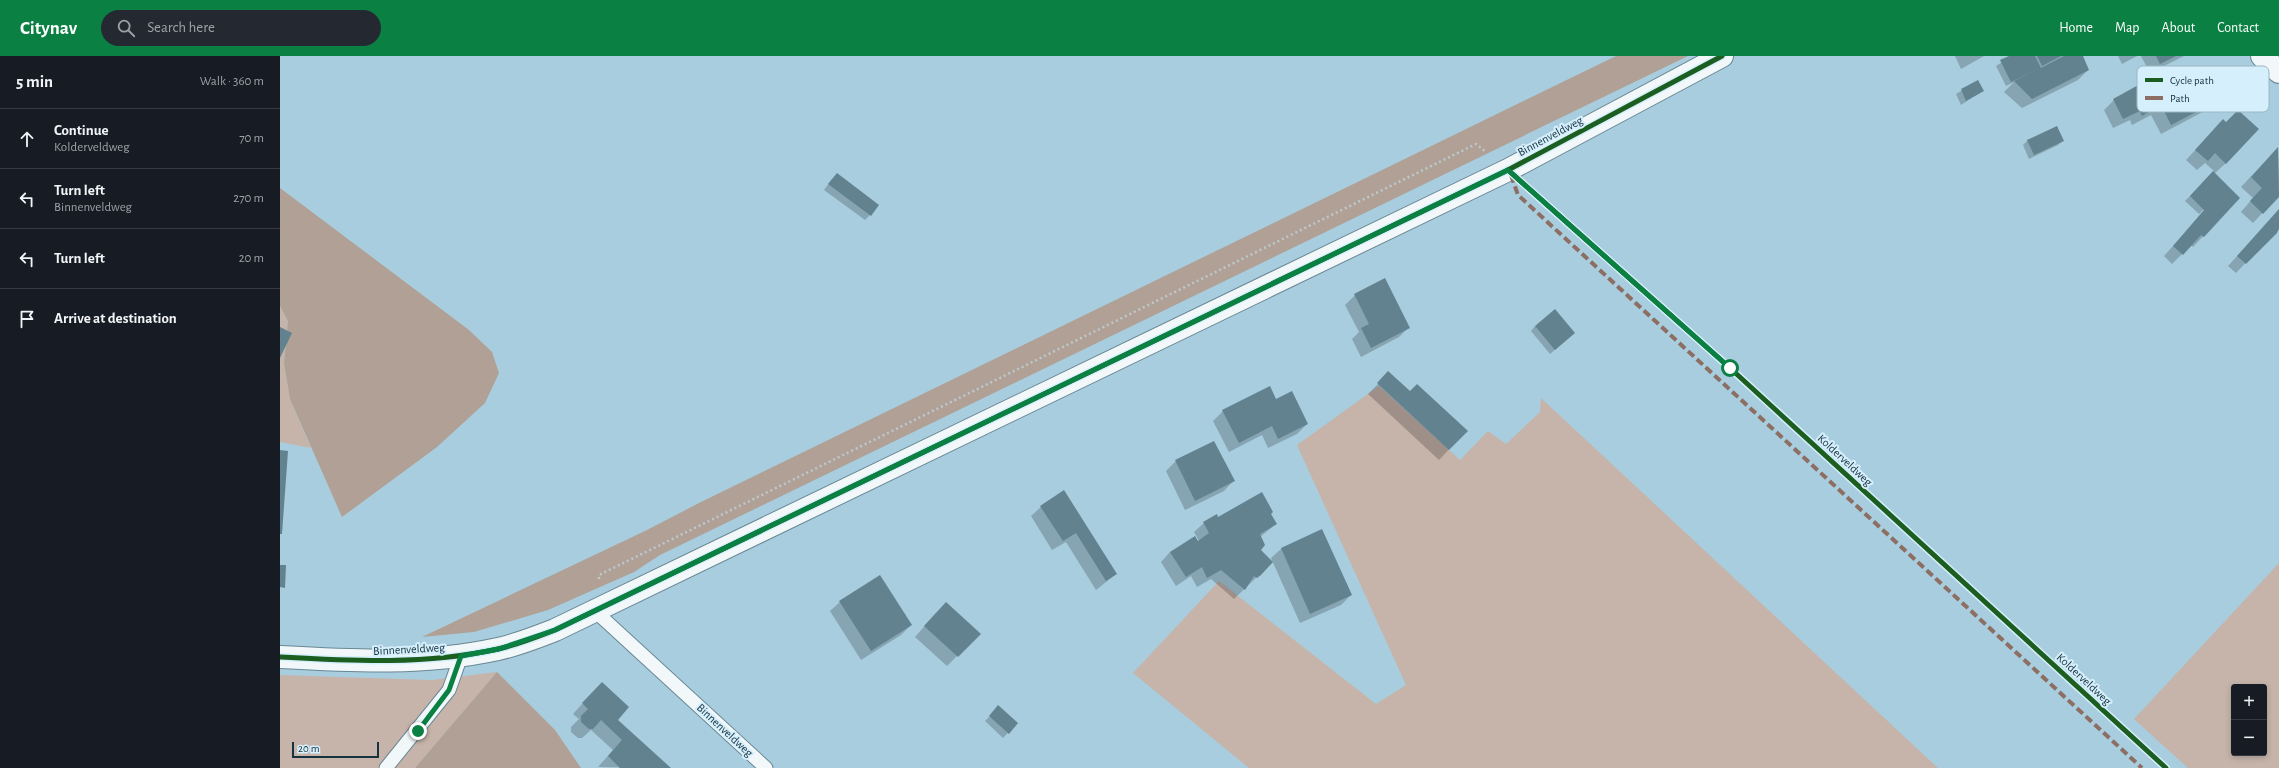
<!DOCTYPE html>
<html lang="en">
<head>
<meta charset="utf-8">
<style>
	:root { --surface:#171b24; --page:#242831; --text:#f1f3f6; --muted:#9ea1a6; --line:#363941; --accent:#0b8043 }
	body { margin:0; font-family:"Alegreya Sans",sans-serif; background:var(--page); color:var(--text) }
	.controls { position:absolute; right:12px; bottom:12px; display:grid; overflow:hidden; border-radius:4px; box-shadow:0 2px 6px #0003 }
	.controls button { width:36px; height:36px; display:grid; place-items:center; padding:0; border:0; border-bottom:1px solid var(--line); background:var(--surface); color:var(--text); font:20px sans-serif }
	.scale { position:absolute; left:12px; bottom:10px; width:87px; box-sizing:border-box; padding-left:4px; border:2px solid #16323e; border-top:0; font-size:11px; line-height:14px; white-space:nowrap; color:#16323e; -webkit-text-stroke:3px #d6effc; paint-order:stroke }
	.stop { position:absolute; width:12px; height:12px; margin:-9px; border:3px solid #0b8043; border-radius:50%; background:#fff }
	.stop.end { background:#0b8043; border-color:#fff; box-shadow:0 1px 4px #0008 }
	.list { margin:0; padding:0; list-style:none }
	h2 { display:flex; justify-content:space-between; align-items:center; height:52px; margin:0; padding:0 16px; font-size:17px }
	h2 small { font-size:13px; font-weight:400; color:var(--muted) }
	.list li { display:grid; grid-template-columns:26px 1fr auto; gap:12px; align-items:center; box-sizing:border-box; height:60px; padding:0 16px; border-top:1px solid var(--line) }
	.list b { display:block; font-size:15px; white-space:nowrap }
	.list p { margin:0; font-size:13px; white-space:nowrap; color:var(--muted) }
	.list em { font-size:13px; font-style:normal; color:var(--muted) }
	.icon { flex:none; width:22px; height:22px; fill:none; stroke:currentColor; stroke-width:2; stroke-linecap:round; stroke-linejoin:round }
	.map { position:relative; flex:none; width:1999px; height:712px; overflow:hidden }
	header { display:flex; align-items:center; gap:24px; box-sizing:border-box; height:56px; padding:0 20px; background:var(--accent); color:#fff }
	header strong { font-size:19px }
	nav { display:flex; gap:22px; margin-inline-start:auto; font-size:14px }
	.search { width:280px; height:36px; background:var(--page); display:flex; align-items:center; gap:10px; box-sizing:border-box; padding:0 14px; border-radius:22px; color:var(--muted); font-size:15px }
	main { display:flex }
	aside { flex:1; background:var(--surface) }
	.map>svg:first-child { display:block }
</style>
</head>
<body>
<header>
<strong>Citynav</strong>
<div class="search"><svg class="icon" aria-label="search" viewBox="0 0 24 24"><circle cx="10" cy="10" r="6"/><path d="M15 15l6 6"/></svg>Search here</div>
<nav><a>Home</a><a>Map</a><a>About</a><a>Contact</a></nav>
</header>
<main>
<aside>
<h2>5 min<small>Walk · 360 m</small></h2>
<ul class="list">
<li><svg class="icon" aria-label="ahead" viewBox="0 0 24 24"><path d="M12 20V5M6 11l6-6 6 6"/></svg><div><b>Continue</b><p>Kolderveldweg</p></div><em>70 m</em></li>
<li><svg class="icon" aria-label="left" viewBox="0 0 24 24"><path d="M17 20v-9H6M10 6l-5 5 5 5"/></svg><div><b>Turn left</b><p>Binnenveldweg</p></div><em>270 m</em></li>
<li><svg class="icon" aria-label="left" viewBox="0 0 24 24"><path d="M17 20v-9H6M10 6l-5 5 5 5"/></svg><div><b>Turn left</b></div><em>20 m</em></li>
<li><svg class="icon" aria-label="arrive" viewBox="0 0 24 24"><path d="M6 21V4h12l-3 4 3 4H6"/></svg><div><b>Arrive at destination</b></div></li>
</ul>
</aside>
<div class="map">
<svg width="1999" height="712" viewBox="0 0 1999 712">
	<rect width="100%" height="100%" fill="#a8cdde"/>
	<g fill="#c6b4aa" fill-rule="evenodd">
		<path d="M 0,250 L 8,265 L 4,307 L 10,343 L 31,392 L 0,386 Z"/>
		<path d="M 1099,330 L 1180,404 L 1208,375 L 1226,388 L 1260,356 L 1261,342 L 1658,712 L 969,712 L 853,617 L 939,525 L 1096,648 L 1126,629 L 1017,389 Z"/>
		<path d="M 1999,507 L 1999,712 L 1908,712 L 1854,663 ZM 1954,631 L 1984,631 L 1984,697 L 1954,697 Z"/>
		<path d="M 217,616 L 135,712 L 0,712 L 0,619 L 152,624 Z"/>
	</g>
	<g fill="#b0a095">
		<path d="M 1336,0 L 1408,0 L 380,499 L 354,516 L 268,554 L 194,576 L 142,581 L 365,475 L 421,446 Z"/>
		<path d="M 0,132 L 189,274 L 212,296 L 219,317 L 205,347 L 157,391 L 62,461 L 10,343 L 4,307 L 8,265 L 0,250 Z"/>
		<path d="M 217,616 L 275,674 L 301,712 L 135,712 Z"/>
	</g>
	<g fill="#0003">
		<path d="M 1675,0 L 1704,0 L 1681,13 Z"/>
		<path d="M 1731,0 L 1801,0 L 1808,14 L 1798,24 L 1742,52 L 1724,36 L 1734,26 L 1726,30 L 1716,10 Z"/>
		<path d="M 1838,0 L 1857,0 L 1842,8 Z"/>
		<path d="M 1861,0 L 1904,0 L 1870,17 Z"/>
		<path d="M 1911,23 L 1944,41 L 1934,50 L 1881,78 L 1871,59 L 1852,69 L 1850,64 L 1833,72 L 1824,54 L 1834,44 L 1880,36 Z"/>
		<path d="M 1697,25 L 1702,35 L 1681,49 L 1676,38 Z"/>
		<path d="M 1946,67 L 1946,107 L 1934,118 L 1959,142 L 1913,191 L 1911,189 L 1892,208 L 1884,200 L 1926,153 L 1925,152 L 1919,158 L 1905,145 L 1934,115 L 1925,107 L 1917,114 L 1906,104 L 1933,75 Z"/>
		<path d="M 1748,84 L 1783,84 L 1778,89 L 1749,103 L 1743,89 Z"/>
		<path d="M 1998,92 L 1999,139 L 1973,167 L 1961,156 L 1973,142 L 1961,131 Z"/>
		<path d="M 552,123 L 590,159 L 585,164 L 544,134 Z"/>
		<path d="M 1999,154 L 1999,175 L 1997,173 L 1956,217 L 1948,210 Z"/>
		<path d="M 1075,239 L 1129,271 L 1119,281 L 1081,301 L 1072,283 L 1079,276 L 1065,249 Z"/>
		<path d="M 1255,270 L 1294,277 L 1270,298 L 1251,275 Z"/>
		<path d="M 1099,327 L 1130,336 L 1186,375 L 1159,404 L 1088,338 Z"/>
		<path d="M 990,332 L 996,344 L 1027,368 L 1017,378 L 988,392 L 982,379 L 949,396 L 933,365 L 943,355 Z"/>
		<path d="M 896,405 L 953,425 L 944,435 L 905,454 L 886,415 Z"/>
		<path d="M 784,436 L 836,518 L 816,534 L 786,486 L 772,494 L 751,460 L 761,451 Z"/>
		<path d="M 990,458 L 996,468 L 980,481 L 980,518 L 954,543 L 931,523 L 917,531 L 911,520 L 896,530 L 881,506 L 890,496 L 919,485 L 914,476 L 924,467 L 938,462 Z"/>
		<path d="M 1041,474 L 1071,539 L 1061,549 L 1020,567 L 991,502 L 1001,493 Z"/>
		<path d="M 560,546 L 631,569 L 621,579 L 581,604 L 550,555 Z"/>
		<path d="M 656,557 L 699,578 L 667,610 L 635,581 Z"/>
		<path d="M 312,637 L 337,664 L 389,712 L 318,711 L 333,694 L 311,674 L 302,682 L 298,682 L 291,676 L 291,671 L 299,663 L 293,658 Z"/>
		<path d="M 714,656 L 737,667 L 723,682 L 705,665 Z"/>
	</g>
	<g fill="#62828f">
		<path d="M 1729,0 L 1755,0 L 1761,12 L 1784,0 L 1803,0 L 1809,14 L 1752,43 L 1734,25 L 1753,15 L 1731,26 L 1720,4 Z"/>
		<path d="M 1757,0 L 1781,0 L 1762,10 Z"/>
		<path d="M 1876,0 L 1896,0 L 1880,8 Z"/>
		<path d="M 1931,12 L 1945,41 L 1891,69 L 1881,49 L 1862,60 L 1860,55 L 1843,63 L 1833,43 L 1873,21 L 1880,35 L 1909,18 L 1911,22 Z"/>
		<path d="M 1698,24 L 1704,35 L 1686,45 L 1681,33 Z"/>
		<path d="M 1958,54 L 1979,73 L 1946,108 L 1935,97 L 1928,105 L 1915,94 L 1943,63 L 1946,66 Z"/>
		<path d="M 1777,70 L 1784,85 L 1754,99 L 1747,84 Z"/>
		<path d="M 1998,91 L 1999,141 L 1983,158 L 1970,145 L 1982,132 L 1971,121 Z"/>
		<path d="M 1933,115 L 1960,142 L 1924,181 L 1921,179 L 1903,199 L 1893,190 L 1924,154 L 1910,140 Z"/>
		<path d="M 557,117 L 599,149 L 591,160 L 548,128 Z"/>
		<path d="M 1999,153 L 1999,172 L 1997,177 L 1966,208 L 1957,200 Z"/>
		<path d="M 1105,222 L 1130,272 L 1091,292 L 1081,272 L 1089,268 L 1074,238 Z"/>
		<path d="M 1275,253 L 1295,277 L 1275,294 L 1255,270 Z"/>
		<path d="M 0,271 L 12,277 L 0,302 Z"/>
		<path d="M 1108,315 L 1130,335 L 1137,328 L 1188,375 L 1169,394 L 1097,327 Z"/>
		<path d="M 990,330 L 996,343 L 1012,335 L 1028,368 L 998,383 L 992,370 L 959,387 L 942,354 Z"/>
		<path d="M 934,385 L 955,425 L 915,445 L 895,404 Z"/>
		<path d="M 0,394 L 8,395 L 2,478 L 0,478 Z"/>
		<path d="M 784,434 L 837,518 L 826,525 L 796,477 L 783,485 L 760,450 Z"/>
		<path d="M 982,436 L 993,456 L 991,458 L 997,468 L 980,478 L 985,489 L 981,494 L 993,506 L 981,519 L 977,522 L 974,520 L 965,534 L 941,514 L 927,522 L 922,511 L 906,521 L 890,496 L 915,480 L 918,485 L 929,477 L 923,466 L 937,458 L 938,461 Z"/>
		<path d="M 1042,473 L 1072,539 L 1030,558 L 1001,492 Z"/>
		<path d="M 0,509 L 6,509 L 5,532 L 0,531 Z"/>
		<path d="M 600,519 L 632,569 L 591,595 L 559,545 Z"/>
		<path d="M 666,546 L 701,578 L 678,601 L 644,570 Z"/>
		<path d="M 322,626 L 349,651 L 338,664 L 391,712 L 340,712 L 328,700 L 342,684 L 321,664 L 313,673 L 309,673 L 301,666 L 301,660 L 308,653 L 302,647 Z"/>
		<path d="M 718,649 L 738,667 L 729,678 L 709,660 Z"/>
	</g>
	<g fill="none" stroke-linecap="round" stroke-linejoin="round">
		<g stroke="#698794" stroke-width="15">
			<g id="service">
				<path d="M 315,555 L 486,712"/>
				<path d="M 106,712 L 169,634 L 181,600"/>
			</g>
		</g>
		<g stroke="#698794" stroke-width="24">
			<g id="minor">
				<path d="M 1982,0 L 1999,16"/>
				<path d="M 0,601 C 73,605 145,609 218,593 C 237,589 257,581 275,574 L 1228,114 L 1442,0"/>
			</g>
		</g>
		<path stroke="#bdc9ce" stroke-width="2.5" stroke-dasharray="2 3" stroke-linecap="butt" d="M 319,523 L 319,519 L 1196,88 L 1206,96"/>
		<use href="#service" stroke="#f2f8fa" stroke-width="13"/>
		<use href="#minor" stroke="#f2f8fa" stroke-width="22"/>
		<path stroke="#8d6e63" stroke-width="4" stroke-dasharray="8 4" stroke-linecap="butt" d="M 1231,119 L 1238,139 L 1862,712"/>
		<g stroke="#d6effc" stroke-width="8">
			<g id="cycleway">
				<path d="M 1228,114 L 1450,312 L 1886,712"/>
				<path d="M 0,601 C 73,605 145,609 218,593 C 237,589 257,581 275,574 L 1228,114 L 1442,0"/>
			</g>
		</g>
		<use href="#cycleway" stroke="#1b5e20" stroke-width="5"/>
	</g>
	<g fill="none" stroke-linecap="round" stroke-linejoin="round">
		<path stroke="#0b8043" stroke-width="5" d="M 138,675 L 169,634 L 181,600 L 219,593 L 275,574 L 1228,114 L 1450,312"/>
	</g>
	<g text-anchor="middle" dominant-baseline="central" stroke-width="4" stroke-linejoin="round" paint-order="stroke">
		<g font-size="12" fill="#16323e" stroke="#d6effc">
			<text transform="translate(1270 80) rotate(-28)">Binnenveldweg</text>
			<text transform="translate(1565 404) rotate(43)">Kolderveldweg</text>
			<text transform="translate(129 593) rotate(-3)">Binnenveldweg</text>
			<text transform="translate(1804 623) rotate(43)">Kolderveldweg</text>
			<text transform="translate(445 674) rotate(43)">Binnenveldweg</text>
		</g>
	</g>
	<rect x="1857" y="10" width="132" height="46" rx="6" fill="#d6effc" stroke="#9cb6c3" stroke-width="1"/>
	<rect x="1865" y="22" width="18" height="4" fill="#1b5e20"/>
	<rect x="1865" y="40" width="18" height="4" fill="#8d6e63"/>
	<g font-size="11" fill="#16323e">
		<text x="1890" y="28">Cycle path</text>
		<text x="1890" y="46">Path</text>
	</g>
</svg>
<div class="controls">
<button>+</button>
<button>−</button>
</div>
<div class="scale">20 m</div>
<div class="stop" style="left:1450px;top:312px"></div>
<div class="stop end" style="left:138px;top:675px"></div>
</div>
</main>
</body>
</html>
